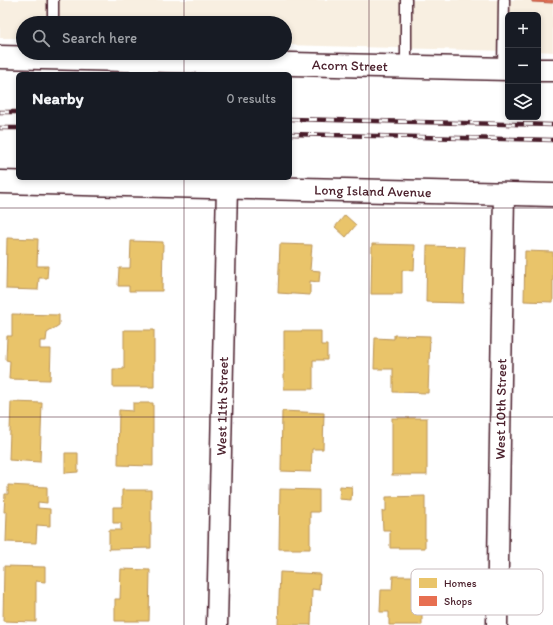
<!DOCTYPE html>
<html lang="en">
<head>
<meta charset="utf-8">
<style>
	:root { --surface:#171b24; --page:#20242c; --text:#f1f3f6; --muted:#9ea1a6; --line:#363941 }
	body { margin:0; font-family:Itim,sans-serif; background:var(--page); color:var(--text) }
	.controls { position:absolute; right:12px; top:12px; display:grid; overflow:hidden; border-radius:6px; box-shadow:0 2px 6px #0003 }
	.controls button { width:36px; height:36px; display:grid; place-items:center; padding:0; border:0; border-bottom:1px solid var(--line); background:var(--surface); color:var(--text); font:20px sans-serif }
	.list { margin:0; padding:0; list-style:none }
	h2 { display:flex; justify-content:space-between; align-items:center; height:52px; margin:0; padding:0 16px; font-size:17px }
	h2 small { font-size:13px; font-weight:400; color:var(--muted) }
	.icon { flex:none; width:22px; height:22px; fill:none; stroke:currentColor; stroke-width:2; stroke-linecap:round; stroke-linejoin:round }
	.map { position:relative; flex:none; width:553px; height:625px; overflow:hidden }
	.search { position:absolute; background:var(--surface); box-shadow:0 2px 6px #0003; left:16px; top:16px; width:276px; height:44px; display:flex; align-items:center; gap:10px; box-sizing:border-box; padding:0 14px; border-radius:22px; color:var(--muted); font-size:15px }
	.panel { position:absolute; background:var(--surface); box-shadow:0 2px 6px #0003; left:16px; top:72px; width:276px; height:108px; border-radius:6px }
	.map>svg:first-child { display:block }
</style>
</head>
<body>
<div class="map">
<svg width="553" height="625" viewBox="0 0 553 625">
	<rect width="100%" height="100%" fill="#fff"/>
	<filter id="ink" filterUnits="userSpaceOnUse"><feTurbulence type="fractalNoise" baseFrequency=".025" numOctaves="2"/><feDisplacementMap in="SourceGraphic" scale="8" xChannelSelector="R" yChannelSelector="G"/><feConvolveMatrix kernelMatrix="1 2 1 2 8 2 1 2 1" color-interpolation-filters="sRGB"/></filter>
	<g filter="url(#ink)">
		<path fill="#f8efe1" d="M 0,0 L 553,0 L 553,52 L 538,51 L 538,15 L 508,15 L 508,51 L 285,45 L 285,23 L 23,23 L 23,38 L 0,38 Z"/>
		<g fill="#e9c46a" stroke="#b99257">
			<path d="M 345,215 L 356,225 L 346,237 L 335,227 Z"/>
			<path d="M 7,238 L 38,239 L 37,266 L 48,266 L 47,278 L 39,278 L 38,290 L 6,289 Z"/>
			<path d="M 131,241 L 163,242 L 162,291 L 129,291 L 129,286 L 118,286 L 119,268 L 130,268 Z"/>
			<path d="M 280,244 L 312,245 L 310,270 L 320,271 L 319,282 L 310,281 L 310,295 L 278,293 Z"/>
			<path d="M 372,244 L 415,245 L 414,271 L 402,270 L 402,294 L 371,294 Z"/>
			<path d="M 427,246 L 465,247 L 463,303 L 426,302 Z"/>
			<path d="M 525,251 L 553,252 L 553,302 L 524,301 Z"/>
			<path d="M 12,314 L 59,315 L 59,325 L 47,333 L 46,341 L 40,341 L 40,349 L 51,349 L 50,380 L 9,379 L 10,361 L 6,360 L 7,336 L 12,336 Z"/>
			<path d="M 124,330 L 154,330 L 154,387 L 113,387 L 113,369 L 124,369 Z"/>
			<path d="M 284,331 L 321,331 L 321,345 L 327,345 L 327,360 L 313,360 L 313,389 L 284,389 Z"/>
			<path d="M 394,335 L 430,336 L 428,393 L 393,392 L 393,369 L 374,369 L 375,338 L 394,339 Z"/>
			<path d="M 11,402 L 42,403 L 40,462 L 9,460 Z"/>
			<path d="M 133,403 L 153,403 L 153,466 L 118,465 L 119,410 L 133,411 Z"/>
			<path d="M 282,411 L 324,413 L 323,449 L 312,449 L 311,472 L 281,471 Z"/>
			<rect x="392" y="418" width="35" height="57"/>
			<path d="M 65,453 L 78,453 L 78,472 L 65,473 Z"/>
			<path d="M 8,485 L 47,487 L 47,503 L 38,502 L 38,508 L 50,509 L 50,526 L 37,525 L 36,543 L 6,542 L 7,512 L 4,512 L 5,494 L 8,494 Z"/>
			<path d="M 340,486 L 352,487 L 351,500 L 339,499 Z"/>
			<path d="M 280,489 L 319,490 L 319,512 L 310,512 L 310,549 L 279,549 Z"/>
			<path d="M 122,490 L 151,490 L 151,548 L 109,549 L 109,530 L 121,530 L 121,523 L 113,523 L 113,507 L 122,507 Z"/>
			<path d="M 425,496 L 425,548 L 390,548 L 390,530 L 383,530 L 382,511 L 386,511 L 386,497 Z"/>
			<path d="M 4,566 L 45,567 L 45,582 L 36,581 L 36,622 L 3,621 Z"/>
			<path d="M 121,569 L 150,570 L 149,621 L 115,621 L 115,599 L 120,599 Z"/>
			<path d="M 280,572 L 320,574 L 319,590 L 312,589 L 311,625 L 278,625 Z"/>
			<path d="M 393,576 L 422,576 L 422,625 L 389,625 L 389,612 L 380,612 L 381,590 L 392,590 Z"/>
		</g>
		<path fill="#e76f51" stroke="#b85746" d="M 532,0 L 553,0 L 553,3 L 532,2 Z"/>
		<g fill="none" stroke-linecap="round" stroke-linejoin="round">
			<g stroke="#4a1f2b" stroke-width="13">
				<g id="service">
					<path d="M 53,23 L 53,0"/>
					<path d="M 406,67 L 406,0"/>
					<path d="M 503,69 L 504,0"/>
				</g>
			</g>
			<g stroke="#4a1f2b" stroke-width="23">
				<g id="minor">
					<path id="s1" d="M 217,625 L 227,187"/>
					<path id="s2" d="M 497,625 L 504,194"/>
				</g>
			</g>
			<g stroke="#4a1f2b" stroke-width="25">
				<g id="tertiary">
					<path id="s3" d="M 0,57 L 508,69"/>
					<path d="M 538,70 L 553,70"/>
					<path id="s4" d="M 0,182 L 553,195"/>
				</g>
			</g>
			<use href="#service" stroke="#fff" stroke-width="10"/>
			<use href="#minor" stroke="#fff" stroke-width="20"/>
			<use href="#tertiary" stroke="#fff" stroke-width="22"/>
			<g stroke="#4a1f2b" stroke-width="4.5">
				<g id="rail">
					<path d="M 0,112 L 18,112"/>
					<path d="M 290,119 L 553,125"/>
					<path d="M 0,128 L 18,128"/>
					<path d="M 290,134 L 553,140"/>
				</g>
			</g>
			<use href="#rail" stroke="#fff" stroke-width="3" stroke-dasharray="9" stroke-linecap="butt"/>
		</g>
	</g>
	<path fill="none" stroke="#4a1f2b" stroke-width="1" stroke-opacity="0.55" d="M 184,0 L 184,23M 369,0 L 369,625M 184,53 L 184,74M 184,178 L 184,625M 0,208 L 553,208M 0,417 L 553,417"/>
	<g text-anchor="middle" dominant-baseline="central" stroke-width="4" stroke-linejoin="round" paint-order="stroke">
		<g font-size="14" fill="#4a1f2b" stroke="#fff">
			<text stroke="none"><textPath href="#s3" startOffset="350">Acorn Street</textPath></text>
			<text stroke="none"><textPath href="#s4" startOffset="373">Long Island Avenue</textPath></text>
			<text stroke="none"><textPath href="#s1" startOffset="219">West 11th Street</textPath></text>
			<text stroke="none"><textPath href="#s2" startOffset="216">West 10th Street</textPath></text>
		</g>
	</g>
	<rect x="411" y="569" width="132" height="46" rx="6" fill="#fff" stroke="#c9bcbf" stroke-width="1"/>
	<rect x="419" y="578" width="18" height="10" fill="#e9c46a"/>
	<rect x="419" y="596" width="18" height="10" fill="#e76f51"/>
	<g font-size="11" fill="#4a1f2b">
		<text x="444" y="587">Homes</text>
		<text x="444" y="605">Shops</text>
	</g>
</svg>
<div class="controls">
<button>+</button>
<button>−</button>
<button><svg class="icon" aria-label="layers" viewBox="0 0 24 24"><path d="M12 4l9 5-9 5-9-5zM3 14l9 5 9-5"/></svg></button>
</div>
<div class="search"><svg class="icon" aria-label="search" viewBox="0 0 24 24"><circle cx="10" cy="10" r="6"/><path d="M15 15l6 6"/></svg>Search here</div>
<section class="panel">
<h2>Nearby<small>0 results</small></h2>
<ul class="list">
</ul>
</section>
</div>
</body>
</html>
